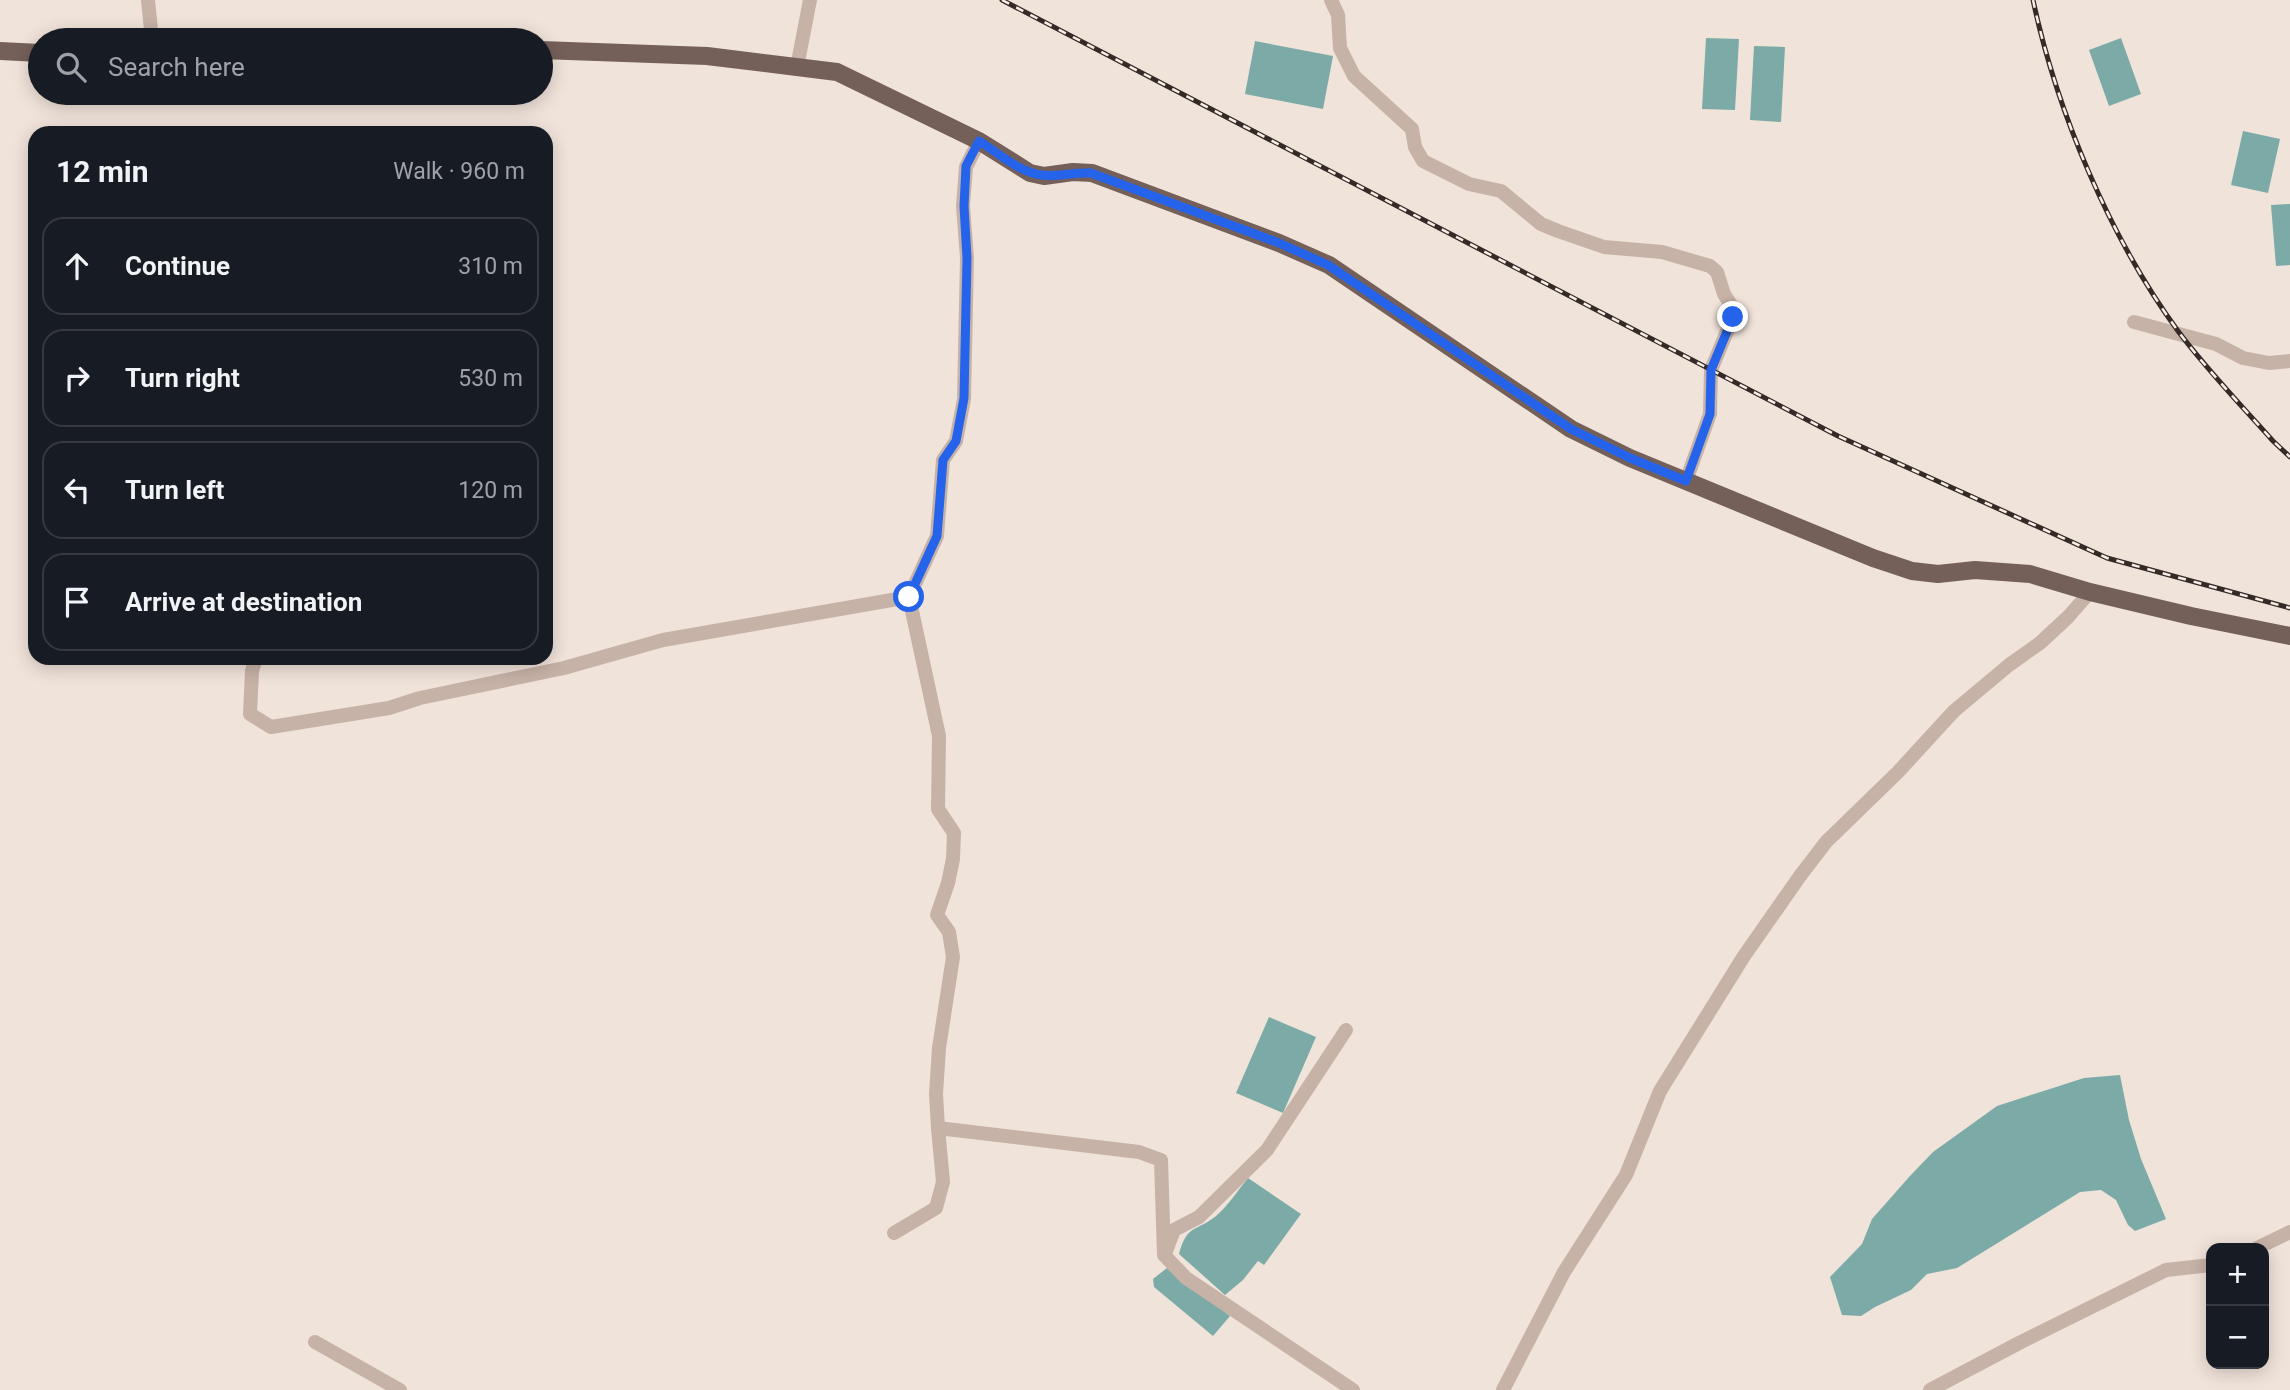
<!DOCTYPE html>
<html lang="en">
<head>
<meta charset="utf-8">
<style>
	:root { --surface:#171b24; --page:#242831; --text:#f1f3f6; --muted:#9ea1a6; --line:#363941 }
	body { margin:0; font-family:Roboto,sans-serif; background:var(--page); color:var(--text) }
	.controls { position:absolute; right:21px; bottom:21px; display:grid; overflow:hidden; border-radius:14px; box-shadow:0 4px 18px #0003 }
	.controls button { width:63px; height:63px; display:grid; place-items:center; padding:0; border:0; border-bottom:2px solid var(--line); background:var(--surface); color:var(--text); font:35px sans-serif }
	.stop { position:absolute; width:21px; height:21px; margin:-16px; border:5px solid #2563eb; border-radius:50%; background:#fff }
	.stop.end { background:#2563eb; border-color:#fff; box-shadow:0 2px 7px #0008 }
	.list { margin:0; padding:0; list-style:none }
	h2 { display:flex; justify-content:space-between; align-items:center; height:91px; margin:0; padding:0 28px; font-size:30px }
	h2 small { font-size:23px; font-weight:400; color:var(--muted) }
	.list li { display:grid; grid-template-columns:46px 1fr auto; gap:21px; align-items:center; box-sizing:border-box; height:98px; margin:0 14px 14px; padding:0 14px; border:2px solid var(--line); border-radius:21px }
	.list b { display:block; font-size:26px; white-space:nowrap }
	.list em { font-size:23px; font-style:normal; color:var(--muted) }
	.icon { flex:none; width:38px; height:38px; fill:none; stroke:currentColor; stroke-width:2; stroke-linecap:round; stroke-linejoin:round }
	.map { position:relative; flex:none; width:2290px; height:1390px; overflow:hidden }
	.search { position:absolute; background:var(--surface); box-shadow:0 4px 18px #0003; left:28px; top:28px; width:525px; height:77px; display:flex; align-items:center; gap:18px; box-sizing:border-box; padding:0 24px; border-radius:38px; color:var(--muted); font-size:26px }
	.panel { position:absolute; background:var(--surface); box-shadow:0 4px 18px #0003; left:28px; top:126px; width:525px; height:539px; border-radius:21px }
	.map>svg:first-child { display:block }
</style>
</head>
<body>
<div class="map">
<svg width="2290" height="1390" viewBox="0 0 2290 1390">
	<rect width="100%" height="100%" fill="#f0e3da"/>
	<g fill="#7baaa7">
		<path d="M 1706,38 L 1739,39 L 1735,110 L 1702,109 Z"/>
		<path d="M 2121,38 L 2141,94 L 2109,106 L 2089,50 Z"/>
		<path d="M 1255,41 L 1333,56 L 1323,109 L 1245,94 Z"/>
		<path d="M 1754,46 L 1785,47 L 1781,122 L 1750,120 Z"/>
		<path d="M 2243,131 L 2280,139 L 2268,193 L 2231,185 Z"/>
		<path d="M 2290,204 L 2290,265 L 2276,266 L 2271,205 Z"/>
		<path d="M 1269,1017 L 1316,1037 L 1283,1113 L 1236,1093 Z"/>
		<path d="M 2120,1075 L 2129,1120 L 2141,1159 L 2166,1219 L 2135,1231 L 2128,1225 L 2116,1200 L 2101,1190 L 2080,1192 L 1957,1268 L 1927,1274 L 1911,1290 L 1875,1307 L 1861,1316 L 1842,1315 L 1830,1277 L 1862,1244 L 1872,1219 L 1910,1176 L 1933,1152 L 1997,1106 L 2084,1078 Z"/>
		<path d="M 1248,1178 L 1301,1214 L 1264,1265 L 1258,1261 L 1243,1280 L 1225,1295 L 1179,1254 C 1187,1224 1196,1232 1216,1216 C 1228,1206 1238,1190 1248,1178 Z"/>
		<path d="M 1167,1268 L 1230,1316 L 1213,1336 L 1154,1287 L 1153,1279 Z"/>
	</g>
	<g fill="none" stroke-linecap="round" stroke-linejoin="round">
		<g stroke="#c7b2a7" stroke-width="14">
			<path d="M 148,0 L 152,40"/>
			<path d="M 1331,0 L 1338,15 L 1340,48 L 1354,76 L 1412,129 L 1415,147 L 1423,161 L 1469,184 L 1501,191 L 1541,224 L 1558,231 L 1604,247 L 1662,252 L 1710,266 L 1717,272 L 1724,294 L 1733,308 L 1733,317 L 1711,370 L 1710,414 L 1686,481"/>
			<path d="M 797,67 L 810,0"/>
			<path d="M 2134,322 L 2216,344 L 2243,358 L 2269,363 L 2290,361"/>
			<path d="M 256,658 L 252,671 L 250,714 L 271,727 L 389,708 L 420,698 L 564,668 L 663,640 L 909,597"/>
			<path d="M 938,1128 L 936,1094 L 939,1048 L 953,957 L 949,932 L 937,915 L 948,883 L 953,859 L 954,833 L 938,809 L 939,736 L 909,597 L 937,536 L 943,460 L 956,441 L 964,399 L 967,258 L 963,206 L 966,167 L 979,141"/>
			<path d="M 894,1233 L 936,1208 L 943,1182 L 938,1128 L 1139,1152 L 1161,1160 L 1164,1255 L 1186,1278 L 1353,1390"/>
			<path d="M 2257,1248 L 2290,1232"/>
			<path d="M 1166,1251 L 1174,1230 L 1199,1217 L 1267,1150 L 1346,1030"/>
			<path d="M 315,1342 L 400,1390"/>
			<path d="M 1503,1390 L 1564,1272 L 1626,1175 L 1660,1091 L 1744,956 L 1800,876 L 1826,842 L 1898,772 L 1954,711 L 2009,665 L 2040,643 L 2068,617 L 2090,592"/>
			<path d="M 1930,1390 L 2021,1342 L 2166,1270 L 2211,1265"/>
		</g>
		<g stroke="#756059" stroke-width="18">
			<path d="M 541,50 L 707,56 L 837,72 L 979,141 L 1030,173 L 1044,176 L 1073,172 L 1092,173 L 1279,243 L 1329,265 L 1571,429 L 1630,458 L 1873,558 L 1912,571 L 1938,574 L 1975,570 L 2030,574 L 2090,592 L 2191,616 L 2290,636"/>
			<path d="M 0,51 L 40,53"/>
		</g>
		<g stroke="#342a27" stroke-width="5">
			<g id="rail">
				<path d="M 1002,0 L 1838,436 L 2107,558 L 2290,608"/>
				<path d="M 2033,0 C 2057,112 2110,238 2178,331 C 2207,370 2241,405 2273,441 L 2290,457"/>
			</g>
		</g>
		<use href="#rail" stroke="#f8eee6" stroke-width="2.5" stroke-dasharray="8" stroke-linecap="butt"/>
	</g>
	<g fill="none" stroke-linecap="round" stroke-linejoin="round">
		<path stroke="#2563eb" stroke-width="9" d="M 909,597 L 937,536 L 943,460 L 956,441 L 964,398 L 967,258 L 964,206 L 966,166 L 979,141 C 997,152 1020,173 1042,175 C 1057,177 1075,172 1091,173 L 1279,243 L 1328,265 L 1571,429 L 1630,458 L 1686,481 L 1710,414 L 1711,370 L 1733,317"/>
	</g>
</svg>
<div class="controls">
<button>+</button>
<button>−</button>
</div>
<div class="stop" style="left:909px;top:597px"></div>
<div class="stop end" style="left:1733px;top:317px"></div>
<div class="search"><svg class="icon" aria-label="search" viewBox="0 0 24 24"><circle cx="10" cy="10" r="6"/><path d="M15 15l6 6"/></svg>Search here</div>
<section class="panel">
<h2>12 min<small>Walk · 960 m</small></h2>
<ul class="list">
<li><svg class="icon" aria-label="ahead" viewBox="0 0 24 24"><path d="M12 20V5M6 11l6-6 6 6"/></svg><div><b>Continue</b></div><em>310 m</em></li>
<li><svg class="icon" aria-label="right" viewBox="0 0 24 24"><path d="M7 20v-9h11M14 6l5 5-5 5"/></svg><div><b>Turn right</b></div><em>530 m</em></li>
<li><svg class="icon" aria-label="left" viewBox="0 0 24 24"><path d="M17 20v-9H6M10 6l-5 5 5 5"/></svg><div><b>Turn left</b></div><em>120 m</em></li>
<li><svg class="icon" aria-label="arrive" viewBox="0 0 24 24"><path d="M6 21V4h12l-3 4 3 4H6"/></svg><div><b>Arrive at destination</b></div></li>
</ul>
</section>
</div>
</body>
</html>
